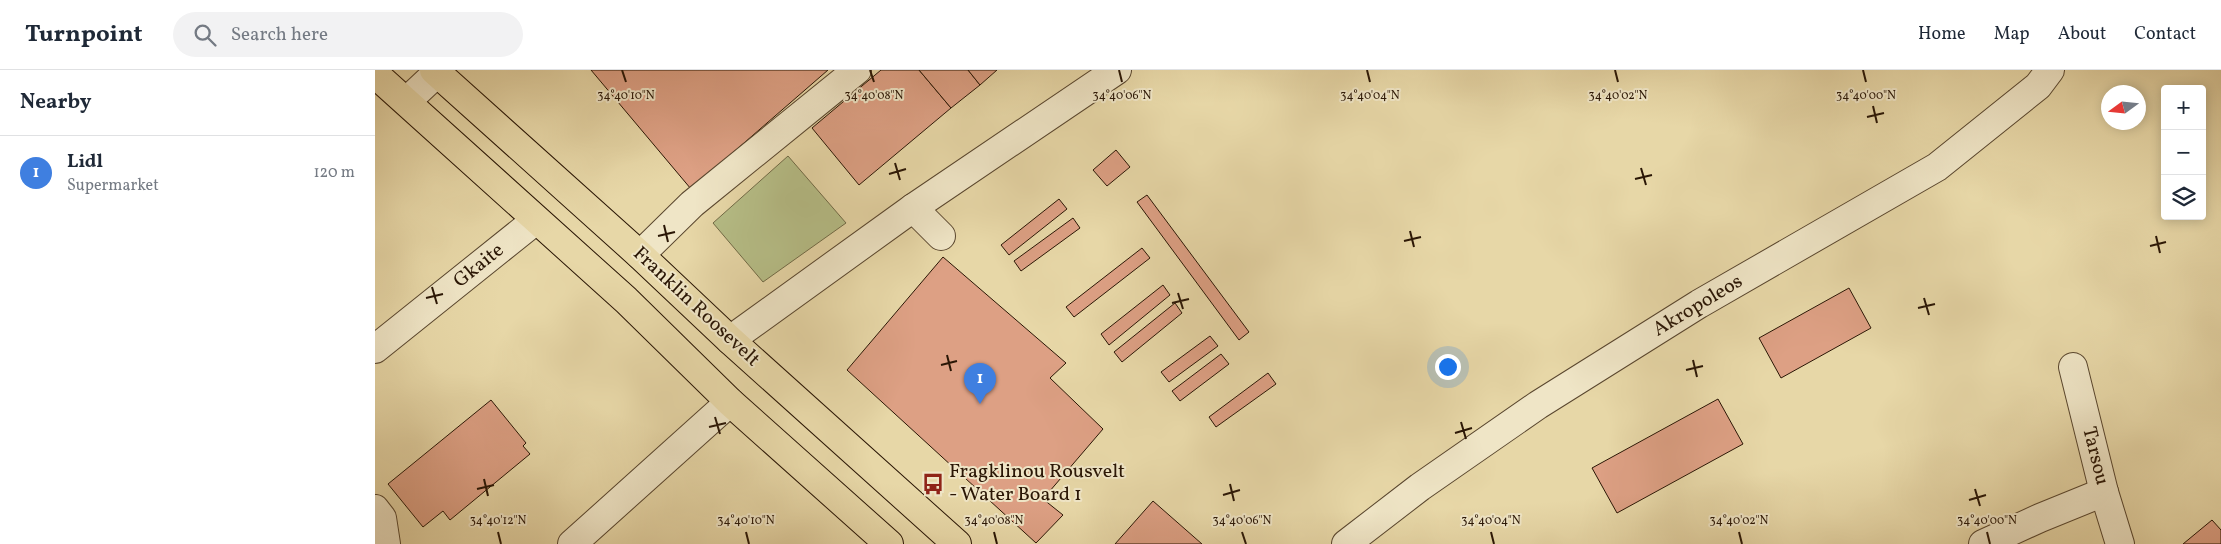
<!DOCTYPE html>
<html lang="en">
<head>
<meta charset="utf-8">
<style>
	:root { --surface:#fff; --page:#f2f2f3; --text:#1f2937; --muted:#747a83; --line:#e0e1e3; --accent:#8f2418 }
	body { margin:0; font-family:Vollkorn,serif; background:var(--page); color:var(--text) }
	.controls { position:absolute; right:15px; top:15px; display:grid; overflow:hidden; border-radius:5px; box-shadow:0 2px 12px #0003 }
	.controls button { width:45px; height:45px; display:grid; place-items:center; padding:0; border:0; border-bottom:1px solid var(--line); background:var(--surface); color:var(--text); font:25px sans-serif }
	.compass { position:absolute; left:1726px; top:15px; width:45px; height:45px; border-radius:50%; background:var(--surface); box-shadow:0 2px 12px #0003; rotate:255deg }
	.you { position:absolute; left:1072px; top:296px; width:18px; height:18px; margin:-12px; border:4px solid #fff; border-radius:50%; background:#1a73e8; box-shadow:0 0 0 8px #1a73e833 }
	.badge { display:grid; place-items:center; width:32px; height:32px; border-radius:50%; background:var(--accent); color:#fff; font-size:16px; font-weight:700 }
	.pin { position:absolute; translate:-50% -41px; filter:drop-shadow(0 1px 2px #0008) }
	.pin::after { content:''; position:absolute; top:26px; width:18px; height:15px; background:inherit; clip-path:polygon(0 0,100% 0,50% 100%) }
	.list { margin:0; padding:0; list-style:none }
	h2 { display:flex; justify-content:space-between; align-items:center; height:65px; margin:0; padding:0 20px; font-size:21px }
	h2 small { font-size:16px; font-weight:400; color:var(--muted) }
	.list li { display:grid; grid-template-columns:32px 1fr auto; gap:15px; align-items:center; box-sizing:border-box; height:75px; padding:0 20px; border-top:1px solid var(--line) }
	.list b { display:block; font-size:19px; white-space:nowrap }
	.list p { margin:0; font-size:16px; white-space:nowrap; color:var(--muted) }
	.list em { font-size:16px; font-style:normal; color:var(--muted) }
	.icon { flex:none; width:28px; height:28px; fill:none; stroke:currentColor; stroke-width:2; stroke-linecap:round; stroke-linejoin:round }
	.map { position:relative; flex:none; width:1846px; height:474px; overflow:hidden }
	header { display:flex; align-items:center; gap:30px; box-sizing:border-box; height:70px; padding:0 25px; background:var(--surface); border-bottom:1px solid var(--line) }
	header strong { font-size:24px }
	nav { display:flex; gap:28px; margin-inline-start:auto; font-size:18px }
	.search { width:350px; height:45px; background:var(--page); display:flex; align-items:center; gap:12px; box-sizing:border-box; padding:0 18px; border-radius:28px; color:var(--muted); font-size:19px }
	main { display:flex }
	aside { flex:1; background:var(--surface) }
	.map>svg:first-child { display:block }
</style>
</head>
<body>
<header>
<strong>Turnpoint</strong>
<div class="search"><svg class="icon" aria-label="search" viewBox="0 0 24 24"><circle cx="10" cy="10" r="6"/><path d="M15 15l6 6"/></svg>Search here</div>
<nav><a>Home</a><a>Map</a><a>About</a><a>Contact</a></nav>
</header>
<main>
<aside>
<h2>Nearby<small></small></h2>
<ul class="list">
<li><span class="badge" style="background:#3f7fe0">1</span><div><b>Lidl</b><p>Supermarket</p></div><em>120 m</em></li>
</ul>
</aside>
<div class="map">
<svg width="1846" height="474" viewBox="0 0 1846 474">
	<rect width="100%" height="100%" fill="#e7d7a7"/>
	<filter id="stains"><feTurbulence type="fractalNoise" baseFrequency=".004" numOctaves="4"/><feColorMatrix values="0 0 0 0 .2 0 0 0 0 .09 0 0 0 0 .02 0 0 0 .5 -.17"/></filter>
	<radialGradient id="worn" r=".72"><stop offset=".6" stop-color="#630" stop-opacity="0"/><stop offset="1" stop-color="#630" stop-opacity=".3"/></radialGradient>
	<path fill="#b6be87" stroke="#706a46" d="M 413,86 L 471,153 L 388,212 L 338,153 Z"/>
	<g fill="#dda084" stroke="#2a1605">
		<path d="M 216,0 L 453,0 L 316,119 Z"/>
		<path d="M 506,0 L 544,0 L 576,38 L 484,115 L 437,58 Z"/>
		<path d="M 544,0 L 593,0 L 605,15 L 576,38 Z"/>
		<path d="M 593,0 L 622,0 L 605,15 Z"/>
		<path d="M 741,80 L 755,97 L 732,116 L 718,100 Z"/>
		<path d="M 772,125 L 874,262 L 864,270 L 762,132 Z"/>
		<path d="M 684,129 L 692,139 L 634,185 L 626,175 Z"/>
		<path d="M 698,148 L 705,158 L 646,201 L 639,191 Z"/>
		<path d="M 767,178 L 775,188 L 699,247 L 691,237 Z"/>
		<path d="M 568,187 L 691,293 L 675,308 L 728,359 L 668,429 L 688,445 L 661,473 L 472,300 Z"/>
		<path d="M 788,215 L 795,225 L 734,275 L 726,264 Z"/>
		<path d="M 1474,218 L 1496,258 L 1406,308 L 1384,268 Z"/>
		<path d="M 800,233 L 807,243 L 747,292 L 739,282 Z"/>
		<path d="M 835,266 L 843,276 L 794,312 L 786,302 Z"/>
		<path d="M 846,284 L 854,294 L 805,331 L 797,321 Z"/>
		<path d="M 893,303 L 901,314 L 841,357 L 834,347 Z"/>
		<path d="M 1343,329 L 1368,374 L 1242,443 L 1217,398 Z"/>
		<path d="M 116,330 L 151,373 L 148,376 L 155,384 L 75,450 L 68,441 L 48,457 L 13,414 Z"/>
		<path d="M 778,431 L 827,474 L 740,474 Z"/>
		<path d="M 1837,450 L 1846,460 L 1846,474 L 1808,474 Z"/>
	</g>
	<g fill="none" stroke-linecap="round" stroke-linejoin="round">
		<g stroke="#59462e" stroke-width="30">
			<g id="minor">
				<path d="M 32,31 L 65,0"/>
				<path d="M 538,138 L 566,166"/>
				<path d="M 265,185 L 317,134 L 482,0"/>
				<path d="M 355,270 L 538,138 L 742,0"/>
				<path d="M 0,279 L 161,150"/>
				<path d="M 1698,297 L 1729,422 L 1745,474"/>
				<path d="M 0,439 L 7,448 L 11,474"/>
				<path d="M 197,474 L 355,332"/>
				<path d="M 971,474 L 1045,417 L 1163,335 L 1324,234 L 1562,97 L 1663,16 L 1675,0"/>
				<path d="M 1608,474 L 1665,448 L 1729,422"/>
			</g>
		</g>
		<g stroke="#2a1605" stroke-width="30">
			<g id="major">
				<path d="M 59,0 L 265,185 L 355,270 L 582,474"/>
				<path d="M 0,4 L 251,230 L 355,332 L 514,474"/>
			</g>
		</g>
		<use href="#minor" stroke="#efe5c6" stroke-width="28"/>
		<use href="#major" stroke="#e7d7a7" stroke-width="28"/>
	</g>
	<path fill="none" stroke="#2a1605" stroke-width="2" d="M 247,0 L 251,12M 495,0 L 499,12M 744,0 L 747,12M 992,0 L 995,12M 1240,0 L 1243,12M 1488,0 L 1491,12M 1498,36 L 1502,53M 1492,47 L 1509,43M 520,93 L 525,110M 1266,98 L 1271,115M 514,104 L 531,99M 1260,109 L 1277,105M 289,155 L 293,172M 1035,161 L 1039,177M 283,166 L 300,162M 1781,166 L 1785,183M 1029,171 L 1046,167M 1775,176 L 1791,172M 57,217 L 62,234M 803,223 L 808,239M 51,228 L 68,224M 1549,228 L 1554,245M 797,233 L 814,229M 1543,238 L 1560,234M 572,285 L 576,301M 1318,290 L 1322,307M 566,295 L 582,291M 1311,300 L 1328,296M 340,347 L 345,364M 1086,352 L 1091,369M 334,357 L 351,353M 1080,363 L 1097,358M 109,409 L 113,426M 855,414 L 859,431M 102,419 L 119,415M 1600,419 L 1605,436M 848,425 L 865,420M 1594,430 L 1611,425M 123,462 L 126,474M 371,462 L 374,474M 619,462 L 622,474M 867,462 L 871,474M 1116,462 L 1119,474M 1364,462 L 1367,474M 1612,462 L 1615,474"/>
	<defs>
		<g id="bus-bare" transform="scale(1.725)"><path d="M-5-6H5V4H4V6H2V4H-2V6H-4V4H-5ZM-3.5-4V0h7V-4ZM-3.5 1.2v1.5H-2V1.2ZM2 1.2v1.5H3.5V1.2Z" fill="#8f2418" stroke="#efe5c6" stroke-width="2.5" paint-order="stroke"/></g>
	</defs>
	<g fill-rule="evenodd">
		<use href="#bus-bare" x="558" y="414"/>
	</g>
	<g text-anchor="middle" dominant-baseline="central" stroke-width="4" stroke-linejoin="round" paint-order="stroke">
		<g font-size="20" fill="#2a1605" stroke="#efe5c6">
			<text transform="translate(104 196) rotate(-39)">Gkaite</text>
			<text transform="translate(1323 236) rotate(-31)">Akropoleos</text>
			<text transform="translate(321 237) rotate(43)">Franklin Roosevelt</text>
			<text transform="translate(1720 386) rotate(76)">Tarsou</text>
		</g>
		<g font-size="20" fill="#2a1605" stroke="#efe5c6" text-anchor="start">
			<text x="574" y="402">Fragklinou Rousvelt<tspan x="574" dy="23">- Water Board 1</tspan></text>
		</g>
	</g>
	<g font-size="12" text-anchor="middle" fill="#2a1605" stroke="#efe5c6" stroke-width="4" stroke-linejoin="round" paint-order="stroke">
		<text x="747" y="29">34°40'06"N</text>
		<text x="1243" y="29">34°40'02"N</text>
		<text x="1491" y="29">34°40'00"N</text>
		<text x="251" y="29">34°40'10"N</text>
		<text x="499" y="29">34°40'08"N</text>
		<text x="995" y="29">34°40'04"N</text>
		<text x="123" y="454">34°40'12"N</text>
		<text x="371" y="454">34°40'10"N</text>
		<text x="619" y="454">34°40'08"N</text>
		<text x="867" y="454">34°40'06"N</text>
		<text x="1116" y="454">34°40'04"N</text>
		<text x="1364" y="454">34°40'02"N</text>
		<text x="1612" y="454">34°40'00"N</text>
	</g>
	<rect width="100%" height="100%" filter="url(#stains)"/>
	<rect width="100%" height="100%" fill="url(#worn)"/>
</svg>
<div class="controls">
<button>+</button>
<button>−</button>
<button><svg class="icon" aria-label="layers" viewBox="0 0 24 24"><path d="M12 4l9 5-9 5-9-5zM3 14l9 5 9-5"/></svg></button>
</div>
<svg class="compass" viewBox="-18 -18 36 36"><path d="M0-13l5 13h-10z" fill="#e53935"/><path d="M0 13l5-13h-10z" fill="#747a83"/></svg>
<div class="you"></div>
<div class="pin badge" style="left:605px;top:334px;background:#3f7fe0">1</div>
</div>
</main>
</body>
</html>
